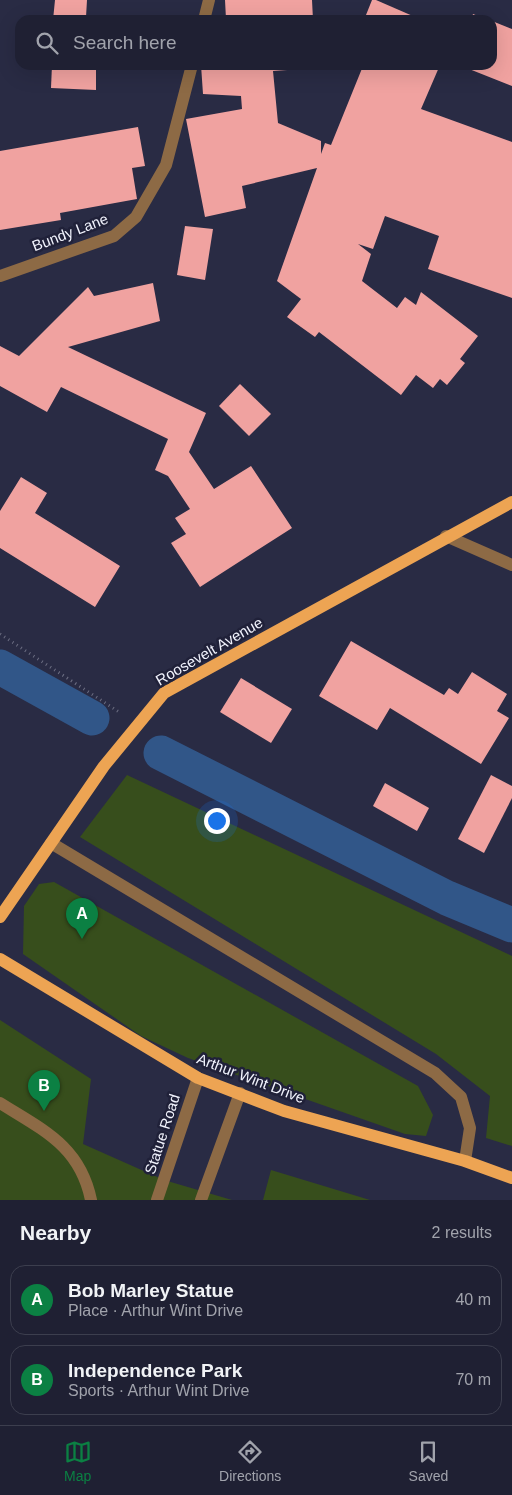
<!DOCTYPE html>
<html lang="en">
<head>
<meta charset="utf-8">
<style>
	:root { --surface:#1f2033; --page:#2c2d3f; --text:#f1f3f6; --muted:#a1a3ac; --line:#3c3e4e; --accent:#0b8043 }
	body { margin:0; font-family:Helvetica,sans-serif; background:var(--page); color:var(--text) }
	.you { position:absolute; left:216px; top:820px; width:18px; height:18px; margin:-12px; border:4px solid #fff; border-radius:50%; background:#1a73e8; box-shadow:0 0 0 8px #1a73e833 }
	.badge { display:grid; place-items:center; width:32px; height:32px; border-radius:50%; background:var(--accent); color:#fff; font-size:16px; font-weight:700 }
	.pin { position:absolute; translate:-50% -41px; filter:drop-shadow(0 1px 2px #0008) }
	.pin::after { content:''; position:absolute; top:26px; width:18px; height:15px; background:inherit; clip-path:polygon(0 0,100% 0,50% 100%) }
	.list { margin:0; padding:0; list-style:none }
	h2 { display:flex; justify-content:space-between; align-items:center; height:65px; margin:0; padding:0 20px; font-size:21px }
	h2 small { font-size:16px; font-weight:400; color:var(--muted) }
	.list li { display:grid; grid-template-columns:32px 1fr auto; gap:15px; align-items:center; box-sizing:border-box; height:70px; margin:0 10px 10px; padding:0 10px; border:1px solid var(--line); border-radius:15px }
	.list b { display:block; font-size:19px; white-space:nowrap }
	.list p { margin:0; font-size:16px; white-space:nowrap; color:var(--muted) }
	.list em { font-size:16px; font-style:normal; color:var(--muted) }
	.icon { flex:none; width:28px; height:28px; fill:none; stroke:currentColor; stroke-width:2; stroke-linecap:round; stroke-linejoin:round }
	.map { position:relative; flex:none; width:512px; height:1200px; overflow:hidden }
	.search { position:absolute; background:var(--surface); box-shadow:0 5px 20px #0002; left:15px; right:15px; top:15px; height:55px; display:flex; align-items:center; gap:12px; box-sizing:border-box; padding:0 18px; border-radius:15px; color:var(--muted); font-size:19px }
	.sheet { height:225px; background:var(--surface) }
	nav { display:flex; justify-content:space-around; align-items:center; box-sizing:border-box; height:70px; border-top:1px solid var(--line); background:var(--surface); font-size:14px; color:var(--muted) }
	nav a { display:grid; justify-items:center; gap:2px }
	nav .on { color:var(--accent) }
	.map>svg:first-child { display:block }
</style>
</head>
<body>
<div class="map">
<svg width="512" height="1200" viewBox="0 0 512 1200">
	<rect width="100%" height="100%" fill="#292b44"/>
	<g fill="#374e1c">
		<path d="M 127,775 L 512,956 L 512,1146 L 486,1138 L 490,1096 L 436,1054 L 80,837 Z"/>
		<path d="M 54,882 L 418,1086 L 433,1115 L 426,1136 L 405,1134 L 188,1058 L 141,1036 L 23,954 L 24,906 L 39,884 Z"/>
		<path d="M 0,1020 L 91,1079 L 83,1144 L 164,1180 L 232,1200 L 0,1200 Z"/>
		<path d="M 271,1170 L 370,1200 L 263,1200 Z"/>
	</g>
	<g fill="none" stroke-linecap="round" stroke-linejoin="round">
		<g stroke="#315688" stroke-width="35">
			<path d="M 0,667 L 92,718"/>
			<path d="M 161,753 L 447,898 L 512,925"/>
		</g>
	</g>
	<g fill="#f0a2a0">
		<path d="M 55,0 L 87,0 L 86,17 L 98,18 L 98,20 L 53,20 Z"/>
		<path d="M 225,0 L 312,0 L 313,20 L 212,20 L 226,19 Z"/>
		<path d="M 372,0 L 376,0 L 422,20 L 364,20 Z"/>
		<path d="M 473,14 L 488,20 L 471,20 Z"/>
		<path d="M 492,21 L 512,29 L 512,86 L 459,65 L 492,65 Z"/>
		<path d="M 52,65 L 96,65 L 96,90 L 51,88 Z"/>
		<path d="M 201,65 L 316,65 L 316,68 L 273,71 L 278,123 L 321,141 L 321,154 L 325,143 L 331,145 L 363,66 L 344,67 L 345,65 L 440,65 L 421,109 L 512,142 L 512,298 L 428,269 L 439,236 L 385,216 L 373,249 L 358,244 L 371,254 L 362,281 L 397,308 L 405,297 L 416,305 L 421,292 L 478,336 L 460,359 L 465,363 L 447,385 L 440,379 L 433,388 L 416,375 L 401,395 L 319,332 L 315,337 L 287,317 L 301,299 L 277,281 L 317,168 L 242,186 L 246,208 L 205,217 L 186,119 L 242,109 L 241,96 L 203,94 Z"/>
		<path d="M 138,127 L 145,166 L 132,168 L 137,199 L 60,213 L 61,220 L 0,230 L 0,151 Z"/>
		<path d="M 185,226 L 213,229 L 205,280 L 177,275 Z"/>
		<path d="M 153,283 L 160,321 L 68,347 L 206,413 L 189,452 L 214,489 L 251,466 L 292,528 L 200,587 L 171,543 L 186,534 L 175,518 L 190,509 L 168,476 L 155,470 L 168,439 L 61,387 L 47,412 L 0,386 L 0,346 L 19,356 L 88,287 L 94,296 Z"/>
		<path d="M 240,384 L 271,414 L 249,436 L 219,406 Z"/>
		<path d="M 21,477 L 47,493 L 35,513 L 120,566 L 95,607 L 0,548 L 0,511 Z"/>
		<path d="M 351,641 L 444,695 L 449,688 L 458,694 L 472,672 L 507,694 L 497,711 L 509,718 L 481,764 L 390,708 L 377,730 L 319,696 Z"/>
		<path d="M 241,678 L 292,709 L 271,743 L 220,712 Z"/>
		<path d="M 491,775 L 512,786 L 512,798 L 484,853 L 458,839 Z"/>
		<path d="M 385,783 L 429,808 L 417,831 L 373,806 Z"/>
	</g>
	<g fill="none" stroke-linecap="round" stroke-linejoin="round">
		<path stroke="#6d6f83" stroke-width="3" stroke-dasharray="1 4" stroke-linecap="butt" d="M 0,634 L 119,712"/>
		<g stroke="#8d6a45" stroke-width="12">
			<path d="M 204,20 L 209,0"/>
			<path d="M 0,276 L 114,236 L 136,217 L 166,165 L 192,65"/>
			<path d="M 446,536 L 512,565"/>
			<path d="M 51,843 L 435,1073 L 461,1097 L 470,1128 L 465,1161"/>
			<path d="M 0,1103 C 43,1130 80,1146 91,1200"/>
			<path d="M 157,1200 L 198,1078"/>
			<path d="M 201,1200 L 240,1093"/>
		</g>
		<g stroke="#eda453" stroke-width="12">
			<path d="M 0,917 L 104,766 L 164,693 L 512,502"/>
			<path d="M 0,959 L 198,1078 L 284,1111 L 465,1161 L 512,1178"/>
		</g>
	</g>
	<g text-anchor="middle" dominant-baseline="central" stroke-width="5" stroke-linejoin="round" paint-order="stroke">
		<g font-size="15" fill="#f1f3fd" stroke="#202139">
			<text transform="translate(70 232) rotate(-21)">Bundy Lane</text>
			<text transform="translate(209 651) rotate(-30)">Roosevelt Avenue</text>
			<text transform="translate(251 1078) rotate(21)">Arthur Wint Drive</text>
			<text transform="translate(162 1134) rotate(-72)">Statue Road</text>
		</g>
	</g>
</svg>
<div class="you"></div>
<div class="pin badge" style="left:82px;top:939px">A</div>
<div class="pin badge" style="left:44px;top:1111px">B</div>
<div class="search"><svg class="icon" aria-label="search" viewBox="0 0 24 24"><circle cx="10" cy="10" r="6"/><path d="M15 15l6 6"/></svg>Search here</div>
</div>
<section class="sheet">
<h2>Nearby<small>2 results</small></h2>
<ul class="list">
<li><span class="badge">A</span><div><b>Bob Marley Statue</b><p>Place · Arthur Wint Drive</p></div><em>40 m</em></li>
<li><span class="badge">B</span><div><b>Independence Park</b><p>Sports · Arthur Wint Drive</p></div><em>70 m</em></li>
</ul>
</section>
<nav>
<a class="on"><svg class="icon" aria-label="map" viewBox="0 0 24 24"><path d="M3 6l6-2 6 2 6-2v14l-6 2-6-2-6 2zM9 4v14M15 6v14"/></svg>Map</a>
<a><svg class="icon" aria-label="directions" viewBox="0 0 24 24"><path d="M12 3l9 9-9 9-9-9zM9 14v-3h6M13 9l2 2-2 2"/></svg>Directions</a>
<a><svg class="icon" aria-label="saved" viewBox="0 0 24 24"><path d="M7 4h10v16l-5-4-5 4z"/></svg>Saved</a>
</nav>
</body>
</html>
